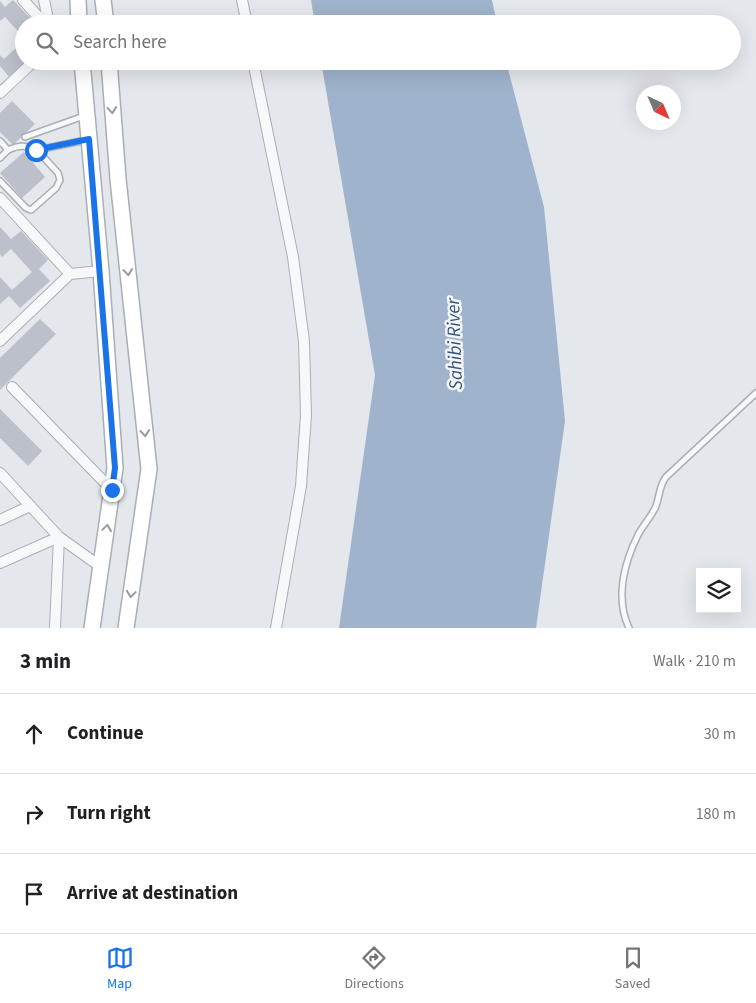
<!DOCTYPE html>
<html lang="en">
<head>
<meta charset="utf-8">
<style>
	:root { --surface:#fff; --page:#f2f2f2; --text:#202124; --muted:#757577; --line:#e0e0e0; --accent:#1a73e8 }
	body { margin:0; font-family:"Source Sans 3",sans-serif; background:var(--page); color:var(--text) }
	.controls { position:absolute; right:15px; bottom:15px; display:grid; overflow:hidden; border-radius:0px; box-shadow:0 5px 20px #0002 }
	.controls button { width:45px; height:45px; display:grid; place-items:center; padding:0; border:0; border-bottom:1px solid var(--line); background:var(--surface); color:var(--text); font:25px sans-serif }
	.compass { position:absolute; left:636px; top:85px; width:45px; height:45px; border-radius:50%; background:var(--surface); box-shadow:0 5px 20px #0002; rotate:136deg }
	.stop { position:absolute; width:15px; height:15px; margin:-11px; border:4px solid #1a73e8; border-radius:50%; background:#fff }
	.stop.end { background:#1a73e8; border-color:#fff; box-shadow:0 1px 5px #0008 }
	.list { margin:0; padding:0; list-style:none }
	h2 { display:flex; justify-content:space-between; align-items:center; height:65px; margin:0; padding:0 20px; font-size:21px }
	h2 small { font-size:16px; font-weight:400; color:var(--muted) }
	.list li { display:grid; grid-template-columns:32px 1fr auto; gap:15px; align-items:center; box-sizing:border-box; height:80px; padding:0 20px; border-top:1px solid var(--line) }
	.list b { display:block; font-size:19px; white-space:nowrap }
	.list em { font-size:16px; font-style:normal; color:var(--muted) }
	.icon { flex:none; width:28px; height:28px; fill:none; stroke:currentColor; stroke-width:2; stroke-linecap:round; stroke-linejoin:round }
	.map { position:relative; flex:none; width:756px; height:628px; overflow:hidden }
	.search { position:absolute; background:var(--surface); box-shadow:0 5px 20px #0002; left:15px; right:15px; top:15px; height:55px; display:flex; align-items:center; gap:12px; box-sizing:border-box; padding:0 18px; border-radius:28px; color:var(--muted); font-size:19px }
	.sheet { height:305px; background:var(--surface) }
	nav { display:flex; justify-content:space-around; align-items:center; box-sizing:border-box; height:70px; border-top:1px solid var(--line); background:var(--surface); font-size:14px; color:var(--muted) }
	nav a { display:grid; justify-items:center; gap:2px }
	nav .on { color:var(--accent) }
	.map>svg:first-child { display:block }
</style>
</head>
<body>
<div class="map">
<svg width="756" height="628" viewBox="0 0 756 628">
	<rect width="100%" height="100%" fill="#e4e7ec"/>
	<g fill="#9fb4cc">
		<path d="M 311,0 L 492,0 L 497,24 L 315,24 Z"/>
		<path d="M 321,61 L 506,61 L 544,207 L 565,421 L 536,628 L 339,628 L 375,375 Z"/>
	</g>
	<g fill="#bbc0ca">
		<path d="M 13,0 L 36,24 L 24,24 L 24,38 L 5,17 L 0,21 L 0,1 L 5,7 Z"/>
		<path d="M 24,41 L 24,61 L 31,61 L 11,79 L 0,66 L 0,55 L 4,59 Z"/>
		<path d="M 12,101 L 35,124 L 13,145 L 0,132 L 0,113 Z"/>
		<path d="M 24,152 L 45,177 L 22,198 L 0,173 Z"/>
		<path d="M 0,227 L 11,239 L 21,231 L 48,260 L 39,269 L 50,281 L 20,308 L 9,296 L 0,304 L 0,277 L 12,290 L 32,272 L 11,249 L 2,257 L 0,254 Z"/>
		<path d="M 40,319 L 56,334 L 0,390 L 0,358 Z"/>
		<path d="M 0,409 L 42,451 L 28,466 L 0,438 Z"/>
	</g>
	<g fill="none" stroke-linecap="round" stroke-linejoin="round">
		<g stroke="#a9aeb7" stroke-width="8">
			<g id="lane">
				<path d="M 25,137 L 84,116"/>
				<path d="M 0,141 L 8,150 L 0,158"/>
				<path d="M 8,150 C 19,145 25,145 37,150"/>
				<path d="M 0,181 L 26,208 L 31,210 L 56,188 L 60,180 L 58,173 L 37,150 L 86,140"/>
				<path d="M 629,628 C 615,598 624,563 638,535 C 643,525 652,516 656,506 C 660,495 659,486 666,477 L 756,393"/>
			</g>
		</g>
		<g stroke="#a9aeb7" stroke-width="12">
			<g id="street">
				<path d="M 23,0 L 45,24"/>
				<path d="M 44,0 L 49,24"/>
				<path d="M 242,0 L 247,24"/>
				<path d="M 253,61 L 293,257 L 304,341 L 306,415 L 301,486 L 276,628"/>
				<path d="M 0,93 L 34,61"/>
				<path d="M 0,198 L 70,274"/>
				<path d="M 0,341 L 70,274 L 101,271"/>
				<path d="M 12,387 L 112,490"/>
				<path d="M 0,473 L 59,537 L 55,628"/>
				<path d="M 0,520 L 30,506"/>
				<path d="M 0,563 L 59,537 L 101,567"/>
			</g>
		</g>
		<g stroke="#a9aeb7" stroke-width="18">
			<g id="secondary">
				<path d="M 78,0 L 79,24"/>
				<path d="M 103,0 L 106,24"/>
				<path d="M 82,61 L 101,271 L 115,468 L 92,628"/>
				<path d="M 109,61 L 118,179 L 149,469 L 126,628"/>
			</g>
		</g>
		<use href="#lane" stroke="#f7f8fa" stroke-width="5"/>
		<use href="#street" stroke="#f7f8fa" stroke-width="10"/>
		<use href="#secondary" stroke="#fff" stroke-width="15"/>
	</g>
	<defs><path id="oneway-chevron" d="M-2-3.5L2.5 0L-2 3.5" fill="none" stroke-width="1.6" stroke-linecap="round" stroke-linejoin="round" transform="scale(1.25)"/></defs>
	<g stroke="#959aa2">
		<use href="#oneway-chevron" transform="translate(112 110) rotate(85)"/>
		<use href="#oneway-chevron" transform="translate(128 272) rotate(84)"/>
		<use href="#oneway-chevron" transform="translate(145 433) rotate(84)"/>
		<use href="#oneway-chevron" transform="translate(107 528) rotate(-82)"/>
		<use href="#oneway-chevron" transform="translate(131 594) rotate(98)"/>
	</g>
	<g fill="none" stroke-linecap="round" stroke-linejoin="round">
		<path stroke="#1a73e8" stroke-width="6" d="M 36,150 L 89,139 L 115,468 L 112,490"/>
	</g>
	<g text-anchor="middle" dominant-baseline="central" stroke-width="5" stroke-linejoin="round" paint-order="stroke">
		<g font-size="19" font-style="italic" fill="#34527a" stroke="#f4f6f9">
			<text transform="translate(455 344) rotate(-92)">Sahibi River</text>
		</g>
	</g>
</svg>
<div class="controls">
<button><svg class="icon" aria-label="layers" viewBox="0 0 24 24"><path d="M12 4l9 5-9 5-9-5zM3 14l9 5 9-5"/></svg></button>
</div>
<svg class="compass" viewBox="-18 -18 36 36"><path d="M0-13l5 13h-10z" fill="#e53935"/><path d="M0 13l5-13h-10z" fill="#757577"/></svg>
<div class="stop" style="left:36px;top:150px"></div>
<div class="stop end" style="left:112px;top:490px"></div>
<div class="search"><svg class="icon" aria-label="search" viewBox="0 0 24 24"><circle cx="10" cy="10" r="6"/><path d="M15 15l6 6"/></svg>Search here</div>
</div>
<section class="sheet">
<h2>3 min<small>Walk · 210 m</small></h2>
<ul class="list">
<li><svg class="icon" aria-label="ahead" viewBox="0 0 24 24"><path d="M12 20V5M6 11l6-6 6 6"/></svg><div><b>Continue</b></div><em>30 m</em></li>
<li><svg class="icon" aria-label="right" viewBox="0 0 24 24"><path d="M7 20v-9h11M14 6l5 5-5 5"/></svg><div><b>Turn right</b></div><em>180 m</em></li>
<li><svg class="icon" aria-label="arrive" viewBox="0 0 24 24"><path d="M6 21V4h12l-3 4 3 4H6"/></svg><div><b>Arrive at destination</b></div></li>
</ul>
</section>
<nav>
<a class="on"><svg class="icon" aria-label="map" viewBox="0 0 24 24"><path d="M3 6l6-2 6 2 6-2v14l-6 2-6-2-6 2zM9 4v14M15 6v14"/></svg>Map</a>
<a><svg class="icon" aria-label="directions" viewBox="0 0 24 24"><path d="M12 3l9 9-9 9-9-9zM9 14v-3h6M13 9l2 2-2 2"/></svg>Directions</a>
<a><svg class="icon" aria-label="saved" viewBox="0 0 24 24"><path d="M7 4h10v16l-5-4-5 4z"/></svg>Saved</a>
</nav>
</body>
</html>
